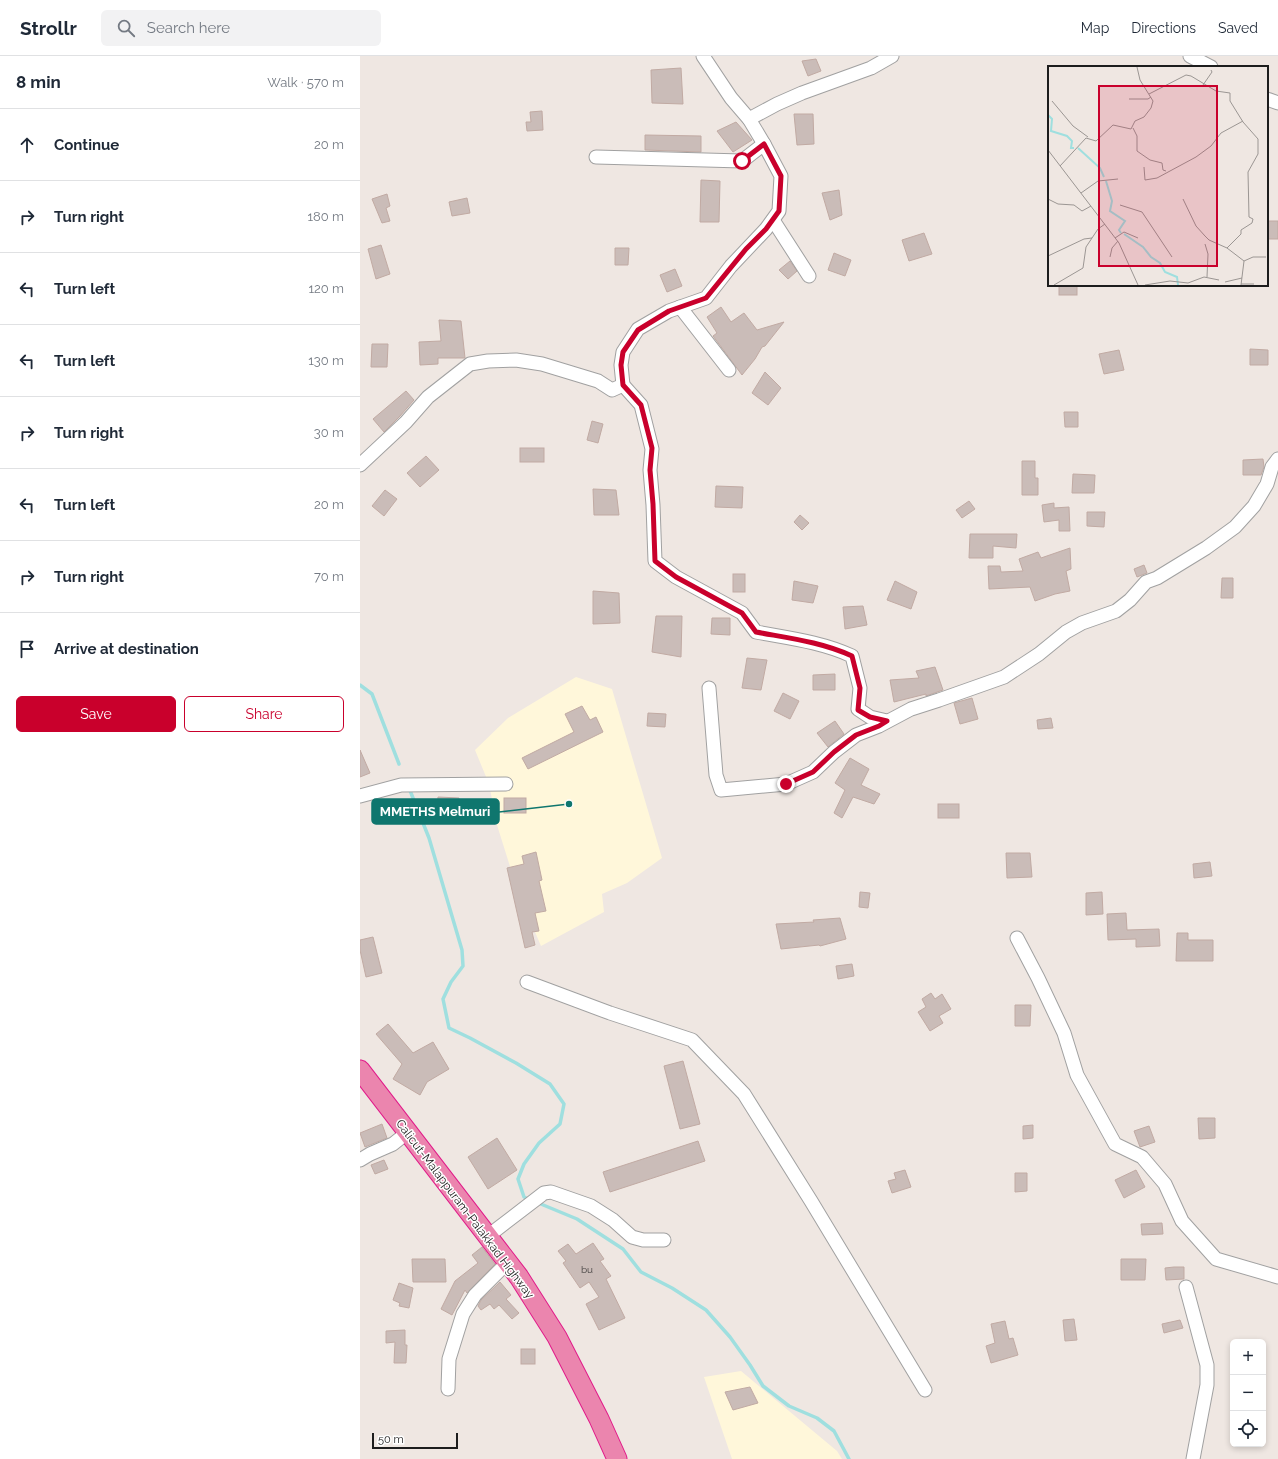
<!DOCTYPE html>
<html lang="en">
<head>
<meta charset="utf-8">
<style>
	:root { --surface:#fff; --page:#f2f2f3; --text:#1f2937; --muted:#747a83; --line:#e0e1e3; --accent:#c9002c }
	body { margin:0; font-family:Raleway,sans-serif; background:var(--page); color:var(--text) }
	.controls { position:absolute; right:12px; bottom:12px; display:grid; overflow:hidden; border-radius:6px; box-shadow:0 2px 6px #0003 }
	.controls button { width:36px; height:36px; display:grid; place-items:center; padding:0; border:0; border-bottom:1px solid var(--line); background:var(--surface); color:var(--text); font:20px sans-serif }
	.scale { position:absolute; left:12px; bottom:10px; width:86px; box-sizing:border-box; padding-left:4px; border:2px solid #1d1d1d; border-top:0; font-size:11px; line-height:14px; white-space:nowrap; color:#1d1d1d; -webkit-text-stroke:3px #fff; paint-order:stroke }
	.stop { position:absolute; width:12px; height:12px; margin:-9px; border:3px solid #c9002c; border-radius:50%; background:#fff }
	.stop.end { background:#c9002c; border-color:#fff; box-shadow:0 1px 4px #0008 }
	.list { margin:0; padding:0; list-style:none }
	h2 { display:flex; justify-content:space-between; align-items:center; height:52px; margin:0; padding:0 16px; font-size:17px }
	h2 small { font-size:13px; font-weight:400; color:var(--muted) }
	.list li { display:grid; grid-template-columns:26px 1fr auto; gap:12px; align-items:center; box-sizing:border-box; height:72px; padding:0 16px; border-top:1px solid var(--line) }
	.list b { display:block; font-size:15px; white-space:nowrap }
	.list em { font-size:13px; font-style:normal; color:var(--muted) }
	.actions { display:flex; gap:8px; padding:12px 16px }
	.actions a { flex:1; padding:9px 0; border:1px solid var(--accent); border-radius:6px; text-align:center; font-size:14px; color:var(--accent) }
	.actions .main { background:var(--accent); color:#fff }
	.icon { flex:none; width:22px; height:22px; fill:none; stroke:currentColor; stroke-width:2; stroke-linecap:round; stroke-linejoin:round }
	.map { position:relative; flex:none; width:918px; height:1403px; overflow:hidden }
	header { display:flex; align-items:center; gap:24px; box-sizing:border-box; height:56px; padding:0 20px; background:var(--surface); border-bottom:1px solid var(--line) }
	header strong { font-size:19px }
	nav { display:flex; gap:22px; margin-inline-start:auto; font-size:14px }
	.search { width:280px; height:36px; background:var(--page); display:flex; align-items:center; gap:10px; box-sizing:border-box; padding:0 14px; border-radius:6px; color:var(--muted); font-size:15px }
	main { display:flex }
	aside { flex:1; background:var(--surface) }
	.map>svg:first-child { display:block }
</style>
</head>
<body>
<header>
<strong>Strollr</strong>
<div class="search"><svg class="icon" aria-label="search" viewBox="0 0 24 24"><circle cx="10" cy="10" r="6"/><path d="M15 15l6 6"/></svg>Search here</div>
<nav><a>Map</a><a>Directions</a><a>Saved</a></nav>
</header>
<main>
<aside>
<h2>8 min<small>Walk · 570 m</small></h2>
<ul class="list">
<li><svg class="icon" aria-label="ahead" viewBox="0 0 24 24"><path d="M12 20V5M6 11l6-6 6 6"/></svg><div><b>Continue</b></div><em>20 m</em></li>
<li><svg class="icon" aria-label="right" viewBox="0 0 24 24"><path d="M7 20v-9h11M14 6l5 5-5 5"/></svg><div><b>Turn right</b></div><em>180 m</em></li>
<li><svg class="icon" aria-label="left" viewBox="0 0 24 24"><path d="M17 20v-9H6M10 6l-5 5 5 5"/></svg><div><b>Turn left</b></div><em>120 m</em></li>
<li><svg class="icon" aria-label="left" viewBox="0 0 24 24"><path d="M17 20v-9H6M10 6l-5 5 5 5"/></svg><div><b>Turn left</b></div><em>130 m</em></li>
<li><svg class="icon" aria-label="right" viewBox="0 0 24 24"><path d="M7 20v-9h11M14 6l5 5-5 5"/></svg><div><b>Turn right</b></div><em>30 m</em></li>
<li><svg class="icon" aria-label="left" viewBox="0 0 24 24"><path d="M17 20v-9H6M10 6l-5 5 5 5"/></svg><div><b>Turn left</b></div><em>20 m</em></li>
<li><svg class="icon" aria-label="right" viewBox="0 0 24 24"><path d="M7 20v-9h11M14 6l5 5-5 5"/></svg><div><b>Turn right</b></div><em>70 m</em></li>
<li><svg class="icon" aria-label="arrive" viewBox="0 0 24 24"><path d="M6 21V4h12l-3 4 3 4H6"/></svg><div><b>Arrive at destination</b></div></li>
</ul>
<div class="actions"><a class="main">Save</a><a>Share</a></div>
</aside>
<div class="map">
<svg width="918" height="1403" viewBox="0 0 918 1403">
	<rect width="100%" height="100%" fill="#efe7e2"/>
	<g fill="#fff7da">
		<path d="M 216,621 L 252,633 L 302,802 L 267,827 L 242,838 L 244,856 L 181,890 L 158,836 L 137,769 L 129,728 L 115,694 L 148,662 Z"/>
		<path d="M 381,1315 L 477,1395 L 482,1403 L 372,1403 L 344,1321 Z"/>
	</g>
	<g fill="none" stroke-linecap="round" stroke-linejoin="round">
		<g stroke="#9fdfdf" stroke-width="3.5">
			<path d="M 0,629 L 12,638 L 39,708"/>
			<path d="M 49,732 L 69,782 L 102,894 L 103,910 L 91,926 L 83,943 L 89,972 L 110,982 L 156,1007 L 190,1028 L 204,1048 L 200,1068 L 179,1087 L 164,1108 L 158,1123 L 164,1141 L 170,1144"/>
			<path d="M 176,1146 L 217,1163 L 263,1193 L 281,1216 L 312,1232 L 346,1254 L 370,1281 L 390,1309 L 403,1330 L 429,1350 L 457,1362 L 474,1375 L 489,1403"/>
		</g>
	</g>
	<g fill="#cabcb8" stroke="#c1aaa3">
		<path d="M 456,3 L 461,15 L 448,20 L 442,5 Z"/>
		<path d="M 321,12 L 323,48 L 292,47 L 291,14 Z"/>
		<path d="M 182,55 L 183,74 L 167,75 L 166,66 L 171,66 L 170,56 Z"/>
		<path d="M 434,58 L 453,58 L 454,88 L 437,89 Z"/>
		<path d="M 376,66 L 392,84 L 373,96 L 357,75 Z"/>
		<path d="M 285,79 L 341,80 L 341,96 L 285,94 Z"/>
		<path d="M 341,124 L 360,125 L 359,166 L 340,166 Z"/>
		<path d="M 479,134 L 482,159 L 470,164 L 462,137 Z"/>
		<path d="M 27,138 L 30,150 L 26,152 L 30,165 L 22,167 L 12,143 Z"/>
		<path d="M 107,142 L 110,157 L 92,160 L 89,146 Z"/>
		<rect x="907" y="165" width="11" height="18"/>
		<path d="M 564,177 L 572,198 L 549,205 L 542,184 Z"/>
		<path d="M 21,189 L 30,218 L 16,223 L 8,193 Z"/>
		<path d="M 255,192 L 269,192 L 268,209 L 255,209 Z"/>
		<path d="M 474,197 L 491,204 L 485,220 L 468,214 Z"/>
		<path d="M 430,205 L 437,215 L 428,223 L 419,214 Z"/>
		<path d="M 315,213 L 322,230 L 307,236 L 300,219 Z"/>
		<rect x="699" y="229" width="18" height="10"/>
		<path d="M 361,251 L 371,266 L 384,257 L 397,274 L 424,266 L 405,290 L 402,291 L 395,303 L 382,319 L 353,280 L 357,277 L 347,261 Z"/>
		<path d="M 79,264 L 101,265 L 105,302 L 78,302 L 78,308 L 60,309 L 59,286 L 81,285 Z"/>
		<path d="M 12,288 L 28,288 L 27,311 L 11,311 Z"/>
		<path d="M 890,293 L 908,294 L 908,309 L 890,309 Z"/>
		<path d="M 759,294 L 764,314 L 744,318 L 739,298 Z"/>
		<path d="M 405,316 L 421,332 L 408,349 L 392,337 Z"/>
		<path d="M 46,335 L 54,344 L 40,360 L 24,376 L 13,363 Z"/>
		<path d="M 704,356 L 718,356 L 718,371 L 705,371 Z"/>
		<path d="M 232,365 L 243,368 L 238,387 L 227,384 Z"/>
		<rect x="160" y="392" width="24" height="14"/>
		<path d="M 66,400 L 79,414 L 60,431 L 47,417 Z"/>
		<path d="M 903,403 L 904,411 L 901,419 L 883,419 L 883,404 Z"/>
		<path d="M 662,405 L 675,405 L 675,422 L 678,422 L 678,439 L 662,439 Z"/>
		<path d="M 713,418 L 735,419 L 734,437 L 712,437 Z"/>
		<path d="M 356,430 L 383,431 L 382,452 L 355,451 Z"/>
		<path d="M 233,433 L 256,434 L 259,459 L 234,459 Z"/>
		<path d="M 25,434 L 37,443 L 24,460 L 12,450 Z"/>
		<path d="M 609,445 L 615,453 L 602,462 L 596,454 Z"/>
		<path d="M 694,447 L 694,452 L 709,451 L 710,475 L 699,475 L 699,464 L 684,466 L 682,449 Z"/>
		<path d="M 727,456 L 745,456 L 744,471 L 727,470 Z"/>
		<path d="M 440,459 L 449,467 L 442,474 L 434,466 Z"/>
		<path d="M 610,478 L 657,478 L 656,492 L 633,490 L 633,502 L 609,502 Z"/>
		<path d="M 710,492 L 711,513 L 706,515 L 710,535 L 695,538 L 675,545 L 670,531 L 629,533 L 628,510 L 640,510 L 641,516 L 663,515 L 659,503 L 678,496 L 681,502 Z"/>
		<path d="M 784,509 L 787,517 L 777,521 L 774,513 Z"/>
		<rect x="373" y="518" width="12" height="18"/>
		<path d="M 862,522 L 873,522 L 873,542 L 861,542 Z"/>
		<path d="M 434,525 L 458,530 L 453,547 L 432,544 Z"/>
		<path d="M 535,525 L 557,536 L 551,553 L 527,544 Z"/>
		<path d="M 233,535 L 259,537 L 260,567 L 233,568 Z"/>
		<path d="M 503,550 L 507,569 L 485,573 L 483,551 Z"/>
		<path d="M 296,560 L 322,560 L 321,601 L 292,596 Z"/>
		<path d="M 352,562 L 370,562 L 370,579 L 351,578 Z"/>
		<path d="M 387,602 L 407,604 L 401,634 L 382,632 Z"/>
		<path d="M 575,611 L 583,634 L 566,640 L 566,638 L 534,646 L 530,624 L 559,622 L 556,615 Z"/>
		<path d="M 475,618 L 475,634 L 453,634 L 453,619 Z"/>
		<path d="M 423,637 L 439,645 L 430,663 L 414,655 Z"/>
		<path d="M 612,642 L 618,663 L 600,668 L 594,647 Z"/>
		<path d="M 222,650 L 230,664 L 236,661 L 243,676 L 168,713 L 162,702 L 214,676 L 205,658 Z"/>
		<path d="M 288,657 L 306,658 L 305,671 L 287,670 Z"/>
		<path d="M 691,662 L 693,672 L 678,673 L 677,664 Z"/>
		<path d="M 475,665 L 484,678 L 468,691 L 457,677 Z"/>
		<path d="M 0,694 L 10,717 L 0,721 Z"/>
		<path d="M 490,702 L 509,713 L 501,729 L 520,738 L 514,748 L 493,741 L 482,762 L 474,757 L 485,734 L 475,727 Z"/>
		<path d="M 78,741 L 99,742 L 98,755 L 77,754 Z"/>
		<rect x="144" y="742" width="22" height="15"/>
		<rect x="578" y="748" width="21" height="14"/>
		<path d="M 176,796 L 182,824 L 179,825 L 186,855 L 175,857 L 179,875 L 172,876 L 175,889 L 165,892 L 147,812 L 164,808 L 162,800 Z"/>
		<path d="M 646,797 L 670,797 L 672,821 L 647,822 Z"/>
		<path d="M 850,806 L 852,820 L 834,822 L 833,808 Z"/>
		<path d="M 500,836 L 510,837 L 508,852 L 499,851 Z"/>
		<path d="M 742,836 L 743,858 L 726,859 L 726,837 Z"/>
		<path d="M 766,857 L 767,874 L 799,873 L 800,890 L 776,891 L 776,883 L 748,884 L 747,858 Z"/>
		<path d="M 480,862 L 486,883 L 460,890 L 459,889 L 421,893 L 416,868 L 454,866 L 453,864 Z"/>
		<path d="M 817,877 L 828,877 L 828,884 L 853,884 L 853,905 L 816,905 Z"/>
		<path d="M 13,881 L 22,917 L 6,921 L 0,894 L 0,884 Z"/>
		<path d="M 492,908 L 494,920 L 478,923 L 476,910 Z"/>
		<path d="M 571,937 L 575,943 L 582,938 L 591,953 L 579,960 L 583,967 L 570,975 L 558,956 L 566,951 L 562,943 Z"/>
		<path d="M 655,949 L 671,949 L 670,970 L 655,970 Z"/>
		<path d="M 28,968 L 53,997 L 73,986 L 89,1013 L 67,1026 L 60,1039 L 33,1023 L 42,1008 L 16,978 Z"/>
		<path d="M 323,1005 L 340,1068 L 320,1073 L 304,1010 Z"/>
		<path d="M 838,1062 L 855,1062 L 855,1082 L 839,1083 Z"/>
		<path d="M 22,1068 L 27,1082 L 5,1091 L 0,1077 Z"/>
		<path d="M 673,1069 L 673,1082 L 663,1083 L 663,1070 Z"/>
		<path d="M 789,1070 L 795,1086 L 780,1091 L 774,1075 Z"/>
		<path d="M 137,1082 L 157,1114 L 128,1133 L 108,1101 Z"/>
		<path d="M 338,1085 L 345,1105 L 250,1136 L 243,1116 Z"/>
		<path d="M 24,1104 L 28,1113 L 15,1118 L 11,1109 Z"/>
		<path d="M 545,1114 L 551,1131 L 532,1137 L 528,1125 L 536,1123 L 534,1117 Z"/>
		<path d="M 776,1114 L 785,1131 L 764,1142 L 755,1124 Z"/>
		<path d="M 655,1117 L 667,1117 L 667,1135 L 655,1136 Z"/>
		<path d="M 802,1167 L 803,1178 L 782,1179 L 781,1168 Z"/>
		<path d="M 233,1187 L 244,1203 L 240,1205 L 251,1220 L 246,1223 L 265,1262 L 239,1274 L 226,1248 L 239,1241 L 229,1226 L 220,1232 L 203,1207 L 206,1205 L 198,1195 L 208,1188 L 216,1198 Z"/>
		<path d="M 122,1191 L 135,1208 L 107,1237 L 105,1234 L 92,1259 L 81,1253 L 95,1225 L 118,1207 L 112,1199 Z"/>
		<path d="M 52,1203 L 85,1203 L 86,1226 L 53,1226 Z"/>
		<path d="M 761,1203 L 786,1203 L 785,1224 L 761,1224 Z"/>
		<path d="M 814,1211 L 824,1211 L 824,1223 L 806,1224 L 805,1212 Z"/>
		<path d="M 140,1226 L 151,1239 L 146,1243 L 159,1257 L 152,1263 L 139,1249 L 134,1253 L 130,1248 L 121,1254 L 118,1250 L 121,1244 Z"/>
		<path d="M 39,1227 L 53,1232 L 49,1252 L 39,1250 L 40,1247 L 33,1244 Z"/>
		<path d="M 714,1263 L 717,1284 L 705,1285 L 703,1264 Z"/>
		<path d="M 820,1264 L 823,1272 L 804,1277 L 802,1268 Z"/>
		<path d="M 645,1265 L 649,1283 L 653,1282 L 658,1299 L 631,1307 L 626,1290 L 635,1287 L 631,1268 Z"/>
		<path d="M 45,1274 L 45,1289 L 47,1289 L 46,1307 L 34,1307 L 35,1286 L 26,1287 L 26,1275 Z"/>
		<rect x="161" y="1293" width="14" height="15"/>
		<path d="M 390,1331 L 398,1347 L 373,1354 L 365,1336 Z"/>
	</g>
	<g fill="none" stroke-linecap="round" stroke-linejoin="round">
		<g stroke="#a1a1a1" stroke-width="15">
			<g id="minor">
				<path d="M 830,0 L 851,11"/>
				<path d="M 907,43 L 918,47"/>
				<path d="M 389,63 L 417,48 L 442,37 L 511,12 L 532,0"/>
				<path d="M 236,101 L 382,105 L 404,88"/>
				<path d="M 413,164 L 449,220"/>
				<path d="M 320,251 L 369,314"/>
				<path d="M 263,329 L 281,349 L 292,393 L 290,414 L 293,449 L 295,505 L 316,521 L 382,557 L 396,576 C 428,582 462,586 492,600 L 500,632 L 498,653 L 510,661 L 527,665"/>
				<path d="M 0,409 L 46,366 L 68,341 L 110,308 L 128,305 L 156,304 L 182,308 L 238,325 L 252,334 L 263,329 L 261,309 L 263,296 L 278,273 L 309,255 L 346,242 L 371,210 L 406,173 L 419,155 L 421,120 L 404,88 L 389,63 L 371,42 L 343,0"/>
				<path d="M 349,632 L 356,719 L 361,734 L 426,728 L 453,716 L 474,696 L 496,679 L 519,670 L 551,653 L 579,644 L 644,621 L 679,598 L 706,576 L 722,567 L 756,555 L 770,544 L 786,526 L 797,522 L 846,492 L 875,471 L 894,450 L 907,428 L 912,411 L 918,403"/>
				<path d="M 0,740 L 41,729 L 146,728"/>
				<path d="M 657,882 L 678,922 L 704,977 L 717,1019 L 755,1088 L 782,1101 L 805,1128 L 822,1165 L 856,1203 L 918,1221"/>
				<path d="M 167,926 L 250,957 L 332,984 L 384,1038 L 451,1145 L 565,1334"/>
				<path d="M 0,1104 L 10,1098 L 33,1088 L 48,1076"/>
				<path d="M 128,1180 L 184,1137 L 191,1136 L 231,1150 L 253,1164 L 272,1181 L 283,1184 L 304,1184"/>
				<path d="M 826,1231 L 847,1309 L 847,1329 L 833,1403"/>
				<path d="M 88,1333 L 89,1303 L 103,1258 L 115,1239 L 148,1206"/>
			</g>
		</g>
		<g stroke="#e11b8a" stroke-width="21">
			<path id="highway" d="M 0,1014 L 159,1221 L 197,1281 L 239,1363 L 257,1403"/>
		</g>
		<use href="#minor" stroke="#fff" stroke-width="13"/>
		<use href="#highway" stroke="#eb85ae" stroke-width="19"/>
	</g>
	<g fill="none" stroke-linecap="round" stroke-linejoin="round">
		<path stroke="#c9002c" stroke-width="5" d="M 382,105 L 404,88 L 421,120 L 419,155 L 406,173 L 386,193 L 346,242 L 309,255 L 278,274 L 263,296 L 261,309 L 263,329 L 281,349 L 292,392 L 290,414 L 293,448 L 295,505 L 316,521 L 382,557 L 396,576 C 428,582 462,586 492,600 L 500,632 L 498,654 L 510,661 L 527,665 L 519,670 L 496,679 L 474,696 L 453,716 L 426,728"/>
	</g>
	<g text-anchor="middle" dominant-baseline="central" stroke-width="3" stroke-linejoin="round" paint-order="stroke">
		<g font-size="10" fill="#484544">
			<text x="227" y="1213">bu</text>
		</g>
		<g font-size="12" fill="#1d1d1d" stroke="#fff">
			<text transform="translate(105 1153) rotate(53)">Calicut-Malappuram-Palakkad Highway</text>
		</g>
	</g>
	<g transform="translate(688 10)">
		<rect width="220" height="220" fill="#efe7e2"/>
		<path fill="none" stroke="#9fdfdf" stroke-width="2" d="M 0,49 L 4,53 L 3,65 L 19,70 L 24,75 L 23,82 L 26,82M 30,82 L 52,102 L 56,111M 58,115 L 64,135 L 62,145 L 77,155 L 71,164 L 73,167M 76,168 L 95,181 L 103,191 L 112,197 L 117,206 L 129,211 L 130,219"/>
		<path fill="none" stroke="#9b9693" stroke-width="1" d="M 155,19 L 164,6 L 163,4M 101,28 L 138,9 L 143,10 L 168,25 L 182,27 L 182,35 L 195,56 L 210,73 L 210,88 L 200,106 L 201,151 L 205,153 L 204,157 L 193,164 L 193,168 L 179,182 L 196,195 L 193,219M 81,33 L 100,33 L 103,31M 4,35 L 25,60 L 40,71M 85,62 L 89,70 L 89,85 L 102,94 L 114,97 L 115,104 L 118,105M 0,84 L 71,177 L 90,219M 12,100 L 38,72 L 48,75 L 65,59 L 83,63 L 87,55 L 96,51 L 103,42 L 105,35 L 92,14 L 89,1M 96,101 L 97,114 L 109,112 L 148,91 L 163,80 L 173,67 L 195,55M 33,127 L 50,115 L 70,113M 0,133 L 10,138 L 26,139 L 34,145 L 43,140M 135,133 L 148,160 L 157,170 L 161,174 L 179,182M 72,139 L 94,146 L 124,191M 67,172 L 76,166 L 90,172M 157,178 L 160,188 L 159,211M 0,190 L 36,173 L 44,172M 62,191 L 64,182 L 70,175M 196,195 L 205,191 L 218,191M 177,216 L 194,212M 193,218 L 206,218M 6,219 L 35,202 L 38,181 L 50,163 L 57,158M 97,219 L 122,215 L 140,217 L 156,211 L 171,214"/>
		<path fill="#c9002c" fill-opacity="0.15" stroke="#c9002c" stroke-width="2" d="M 51,20 L 169,20 L 169,200 L 51,200 Z"/>
		<rect width="220" height="220" fill="none" stroke="#1d1d1d" stroke-width="2"/>
	</g>
	<path fill="none" stroke="#0f766e" stroke-width="1.5" d="M209 748L139 756"/>
	<circle fill="#0f766e" stroke="#fff" stroke-width="1.5" cx="209" cy="748" r="4"/>
	<rect fill="#0f766e" stroke="#0f766e" stroke-width="1.5" x="12" y="743" width="127" height="25" rx="4"/>
	<g font-size="13" text-anchor="middle" font-weight="bold" fill="#fff">
		<text x="75" y="760">MMETHS Melmuri</text>
	</g>
</svg>
<div class="controls">
<button>+</button>
<button>−</button>
<button><svg class="icon" aria-label="locate" viewBox="0 0 24 24"><circle cx="12" cy="12" r="6"/><path d="M12 2v4M12 18v4M2 12h4M18 12h4"/></svg></button>
</div>
<div class="scale">50 m</div>
<div class="stop" style="left:382px;top:105px"></div>
<div class="stop end" style="left:426px;top:728px"></div>
</div>
</main>
</body>
</html>
